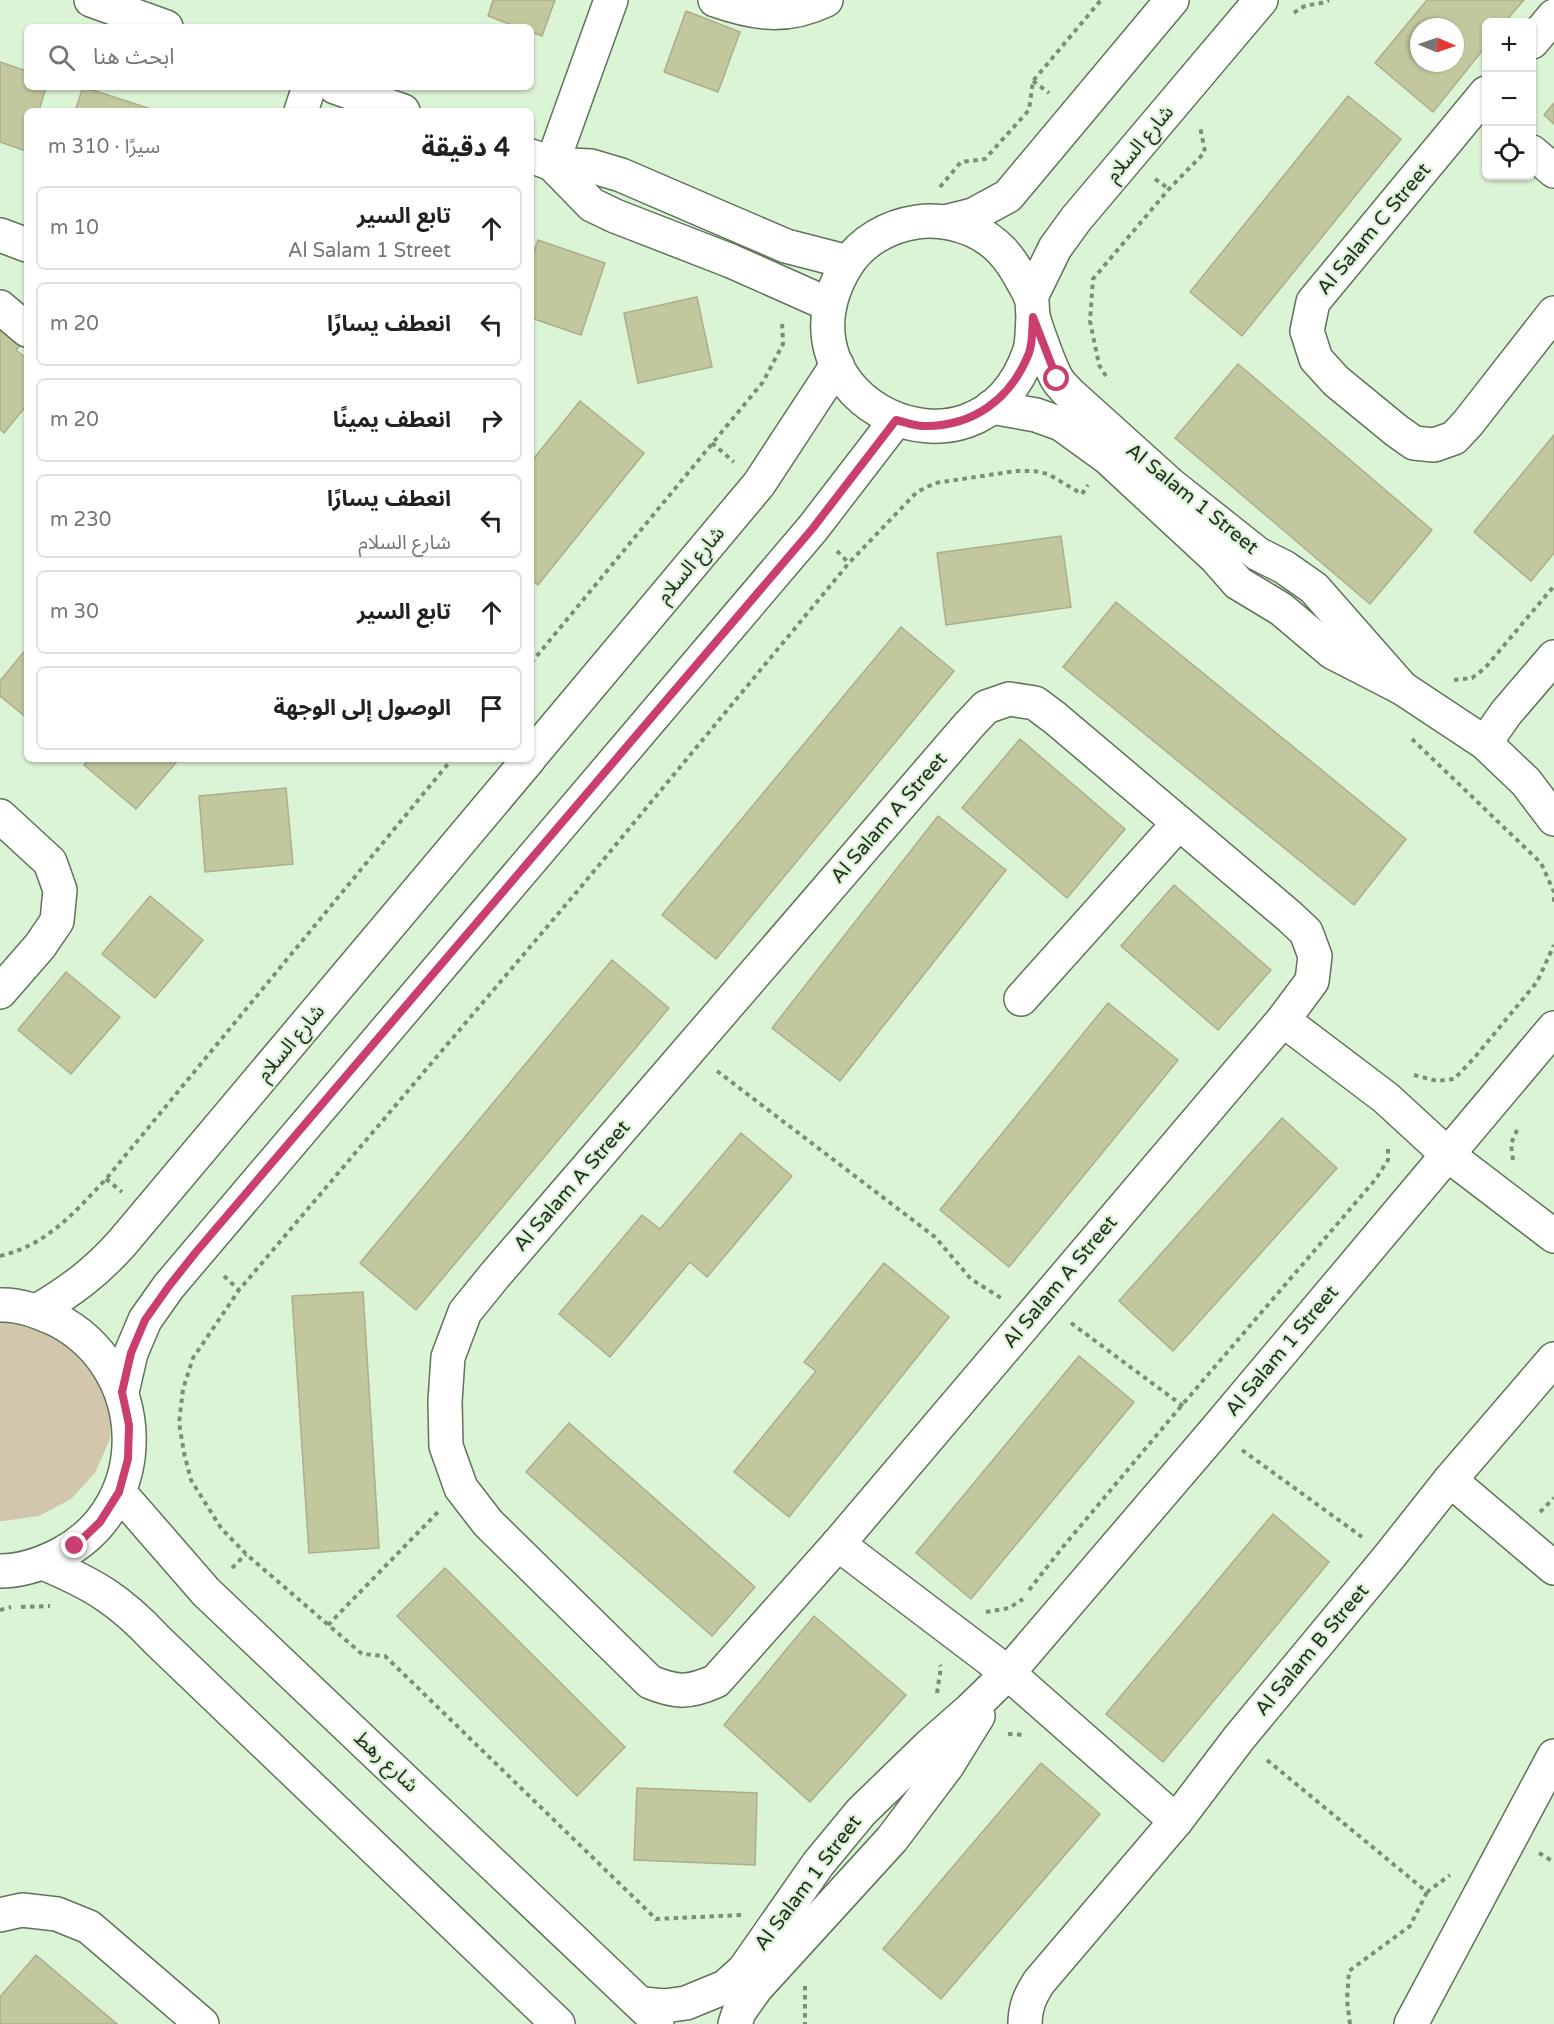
<!DOCTYPE html>
<html lang="ar">
<head>
<meta charset="utf-8">
<style>
	:root { --surface:#fff; --page:#f6f6f6; --text:#202124; --muted:#757577; --line:#e0e0e0 }
	body { margin:0; font-family:"Varela Round","Noto Sans Arabic",sans-serif; background:var(--page); color:var(--text); direction:rtl }
	.controls { position:absolute; right:18px; top:18px; display:grid; overflow:hidden; border-radius:9px; box-shadow:0 2px 4px #0004 }
	.controls button { width:54px; height:54px; display:grid; place-items:center; padding:0; border:0; border-bottom:2px solid var(--line); background:var(--surface); color:var(--text); font:30px sans-serif }
	.compass { position:absolute; left:1410px; top:18px; width:54px; height:54px; border-radius:50%; background:var(--surface); box-shadow:0 2px 4px #0004; rotate:92deg }
	.stop { position:absolute; width:18px; height:18px; margin:-14px; border:4px solid #ca3e70; border-radius:50%; background:#fff }
	.stop.end { background:#ca3e70; border-color:#fff; box-shadow:0 2px 6px #0008 }
	.list { margin:0; padding:0; list-style:none }
	h2 { display:flex; justify-content:space-between; align-items:center; height:78px; margin:0; padding:0 24px; font-size:26px }
	h2 small { font-size:20px; font-weight:400; color:var(--muted) }
	.list li { display:grid; grid-template-columns:39px 1fr auto; gap:18px; align-items:center; box-sizing:border-box; height:84px; margin:0 12px 12px; padding:0 12px; border:2px solid var(--line); border-radius:9px }
	.list b { display:block; font-size:22px; white-space:nowrap }
	.list p { margin:0; font-size:20px; white-space:nowrap; color:var(--muted) }
	.list em { font-size:20px; font-style:normal; color:var(--muted) }
	.icon { flex:none; width:33px; height:33px; fill:none; stroke:currentColor; stroke-width:2; stroke-linecap:round; stroke-linejoin:round }
	.map { position:relative; flex:none; width:1554px; height:2024px; overflow:hidden; direction:ltr }
	.search { position:absolute; background:var(--surface); box-shadow:0 2px 4px #0004; left:24px; top:24px; width:510px; height:66px; display:flex; align-items:center; gap:15px; box-sizing:border-box; padding:0 21px; border-radius:9px; color:var(--muted); font-size:22px }
	.panel { position:absolute; background:var(--surface); box-shadow:0 2px 4px #0004; left:24px; top:108px; width:510px; height:654px; border-radius:9px; direction:rtl }
	.map>svg:first-child { display:block }
</style>
</head>
<body>
<div class="map">
<svg width="1554" height="2024" viewBox="0 0 1554 2024">
	<rect width="100%" height="100%" fill="#dbf4d5"/>
	<path fill="#d2c6ad" d="M 0,1310 L 86,1345 L 112,1406 L 110,1439 L 95,1473 L 71,1499 L 39,1516 L 3,1521 L 0,1521 Z"/>
	<g fill="#c3c79d" stroke="#abae8b" stroke-width="1.5" fill-rule="evenodd">
		<path d="M 493,0 L 555,0 L 542,36 L 531,32 L 531,27 L 517,27 L 488,16 Z"/>
		<path d="M 1427,0 L 1524,0 L 1505,22 L 1486,22 L 1486,46 L 1433,112 L 1375,63 ZM 1419,27 L 1455,27 L 1455,63 L 1419,63 Z"/>
		<path d="M 686,11 L 740,32 L 718,92 L 664,72 Z"/>
		<path d="M 0,62 L 27,71 L 27,87 L 46,87 L 39,111 L 27,111 L 26,151 L 0,142 Z"/>
		<path d="M 83,87 L 151,109 L 150,111 L 75,111 Z"/>
		<path d="M 1348,96 L 1401,139 L 1242,336 L 1190,292 Z"/>
		<path d="M 1554,103 L 1554,124 L 1544,115 Z"/>
		<path d="M 538,240 L 605,263 L 581,335 L 531,318 L 531,261 Z"/>
		<path d="M 697,297 L 712,367 L 638,383 L 624,313 Z"/>
		<path d="M 0,313 L 27,338 L 16,350 L 27,359 L 27,405 L 4,433 L 0,429 Z"/>
		<path d="M 1238,364 L 1432,530 L 1370,604 L 1175,438 Z"/>
		<path d="M 580,401 L 644,453 L 538,585 L 531,579 L 531,462 Z"/>
		<path d="M 1554,435 L 1554,553 L 1531,581 L 1474,532 Z"/>
		<path d="M 1061,536 L 1071,607 L 946,625 L 937,553 Z"/>
		<path d="M 1116,602 L 1406,839 L 1354,905 L 1063,667 Z"/>
		<path d="M 901,627 L 954,671 L 716,959 L 662,915 Z"/>
		<path d="M 27,648 L 27,718 L 0,696 L 0,681 Z"/>
		<path d="M 1020,739 L 1125,829 L 1067,898 L 962,808 Z"/>
		<path d="M 89,759 L 179,759 L 136,809 L 84,765 Z"/>
		<path d="M 286,788 L 293,864 L 205,872 L 199,796 Z"/>
		<path d="M 938,816 L 1006,870 L 840,1081 L 772,1028 Z"/>
		<path d="M 1174,885 L 1271,970 L 1218,1030 L 1121,946 Z"/>
		<path d="M 150,896 L 203,940 L 155,998 L 102,954 Z"/>
		<path d="M 612,960 L 669,1008 L 416,1310 L 360,1263 Z"/>
		<path d="M 66,972 L 120,1017 L 71,1074 L 18,1030 Z"/>
		<path d="M 1108,1003 L 1178,1060 L 1009,1267 L 940,1210 Z"/>
		<path d="M 1282,1118 L 1337,1168 L 1173,1351 L 1119,1301 Z"/>
		<path d="M 741,1133 L 792,1176 L 707,1277 L 690,1262 L 610,1357 L 559,1314 L 642,1215 L 660,1229 Z"/>
		<path d="M 884,1263 L 949,1317 L 789,1517 L 734,1472 L 816,1371 L 804,1362 Z"/>
		<path d="M 363,1292 L 379,1548 L 309,1553 L 292,1296 Z"/>
		<path d="M 1079,1356 L 1134,1402 L 971,1599 L 916,1553 Z"/>
		<path d="M 569,1423 L 755,1587 L 712,1636 L 526,1472 Z"/>
		<path d="M 1273,1514 L 1329,1562 L 1163,1762 L 1106,1714 Z"/>
		<path d="M 445,1568 L 625,1747 L 577,1796 L 397,1616 Z"/>
		<path d="M 814,1616 L 906,1695 L 810,1802 L 724,1725 Z"/>
		<path d="M 1041,1763 L 1100,1814 L 941,1999 L 883,1949 Z"/>
		<path d="M 637,1788 L 757,1793 L 755,1865 L 634,1860 Z"/>
		<path d="M 36,1955 L 117,2024 L 0,2024 L 0,1997 Z"/>
	</g>
	<g fill="none" stroke-linecap="round" stroke-linejoin="round">
		<g stroke="#5f7459" stroke-width="36">
			<g id="minor">
				<path d="M 91,0 L 166,27"/>
				<path d="M 715,0 C 755,14 786,19 826,0"/>
				<path d="M 1532,42 L 1554,16"/>
				<path d="M 335,87 L 403,111"/>
				<path d="M 1486,93 L 1313,302 L 1307,331 L 1316,359 L 1336,381 L 1397,431 L 1414,443 L 1434,445 L 1454,438 L 1468,423 L 1554,313"/>
				<path d="M 301,111 L 309,87"/>
				<path d="M 1532,152 L 1554,171"/>
				<path d="M 531,156 L 552,164 L 591,166 L 621,175 L 786,246 L 848,262"/>
				<path d="M 552,164 L 592,205 L 615,216 L 731,261 L 830,305"/>
				<path d="M 552,164 L 611,0"/>
				<path d="M 949,221 L 973,215 L 1008,196 L 1172,0"/>
				<path d="M 0,235 L 27,245"/>
				<path d="M 1031,297 L 1055,248 L 1076,219 L 1261,0"/>
				<path d="M 0,307 L 27,330"/>
				<path d="M 1033,317 C 1032,328 1033,342 1029,353 C 977,501 765,400 846,266 C 861,241 889,226 917,222 C 936,219 952,222 970,229 C 996,240 1010,257 1023,282 C 1026,287 1029,292 1031,298 C 1033,303 1032,310 1033,316 C 1036,328 1051,369 1057,379 C 1060,384 1065,389 1069,393 L 1171,485 L 1258,554 L 1284,567 L 1314,588 L 1402,688"/>
				<path d="M 991,407 L 1036,415 L 1061,424 L 1108,458 L 1216,558 L 1238,583 L 1281,609 L 1332,652 L 1402,688 L 1485,743 L 1526,782 L 1554,819"/>
				<path d="M 1009,699 L 1035,703 L 1055,718 L 1289,916 L 1306,932 L 1315,956 L 1312,981 L 1283,1020 L 838,1544 L 716,1681 C 689,1693 677,1693 650,1682 L 488,1523 L 461,1488 L 446,1446 L 445,1401 L 448,1357 L 465,1312 L 495,1275 L 969,725 L 986,707 Z"/>
				<path d="M 1485,743 L 1506,713 L 1554,657"/>
				<path d="M 531,756 L 759,484 L 837,365"/>
				<path d="M 0,816 L 50,862 L 60,890 L 57,921 L 40,946 L 0,992"/>
				<path d="M 1021,999 L 1179,823"/>
				<path d="M 1283,1020 L 1386,1098 L 1448,1155 L 1554,1236"/>
				<path d="M 0,1305 C 20,1304 39,1312 57,1320 C 150,1368 155,1504 61,1554 C 42,1564 22,1571 0,1571"/>
				<path d="M 37,1311 C 72,1290 95,1273 122,1243 L 529,759"/>
				<path d="M 122,1392 L 131,1353 L 145,1320 L 169,1286 L 813,528 L 896,420"/>
				<path d="M 1450,1480 L 1554,1568"/>
				<path d="M 119,1492 L 206,1592 L 657,2020"/>
				<path d="M 838,1544 L 1008,1673 L 1176,1821"/>
				<path d="M 43,1563 C 93,1584 120,1600 157,1640 L 558,2024"/>
				<path d="M 0,1915 L 22,1910 L 57,1914 L 89,1927 L 202,2024"/>
				<path d="M 643,2004 L 664,2006 L 686,2003 L 725,1987 L 744,1970 L 818,1864 L 861,1812 L 929,1746 L 970,1710 L 1008,1673 L 1215,1431 L 1554,1028"/>
				<path d="M 735,2024 L 739,2012 L 756,1988 L 892,1839 L 947,1766 L 978,1716"/>
				<path d="M 1025,2024 C 1025,2007 1030,1996 1039,1982 L 1176,1821 L 1239,1738 L 1389,1557 L 1450,1480 L 1554,1359"/>
				<path d="M 1411,2024 L 1554,1756"/>
			</g>
		</g>
		<g stroke="#7c8d78" stroke-width="4" stroke-dasharray="4.5 4.5" stroke-linecap="butt">
			<path d="M 1294,13 C 1307,1 1316,7 1329,0"/>
			<path d="M 1033,81 L 1049,93"/>
			<path d="M 1155,179 L 1169,189"/>
			<path d="M 940,187 L 961,162 L 985,159 L 1029,110 L 1033,81 L 1101,0"/>
			<path d="M 1106,376 L 1099,365 L 1090,321 L 1093,279 L 1169,189 L 1205,152 L 1200,126"/>
			<path d="M 712,443 L 734,462"/>
			<path d="M 837,551 L 849,563"/>
			<path d="M 531,663 L 763,382 L 783,344 L 782,321"/>
			<path d="M 1454,680 L 1472,678 L 1485,668 L 1554,586"/>
			<path d="M 1412,739 L 1541,863 L 1554,892 L 1554,905"/>
			<path d="M 717,1071 L 935,1237 L 971,1279 L 1001,1298"/>
			<path d="M 1414,1075 L 1437,1081 L 1454,1079 L 1475,1057 L 1537,982 L 1554,945"/>
			<path d="M 1513,1160 L 1511,1144 L 1518,1128"/>
			<path d="M 106,1179 L 122,1192"/>
			<path d="M 0,1256 C 47,1245 75,1212 106,1179 L 452,759"/>
			<path d="M 224,1276 L 239,1290"/>
			<path d="M 1071,1323 L 1183,1406"/>
			<path d="M 1242,1450 L 1362,1537"/>
			<path d="M 1540,1512 L 1554,1498"/>
			<path d="M 232,1568 L 246,1554"/>
			<path d="M 1029,1590 L 1062,1548 L 1182,1405 L 1375,1180 L 1388,1160 L 1388,1149"/>
			<path d="M 21,1607 L 50,1606"/>
			<path d="M 0,1610 L 11,1607"/>
			<path d="M 986,1612 L 1009,1608 L 1023,1599"/>
			<path d="M 328,1625 L 438,1512"/>
			<path d="M 937,1693 L 941,1667 L 940,1665"/>
			<path d="M 1008,1734 L 1025,1735"/>
			<path d="M 1267,1760 L 1427,1892 L 1450,1875"/>
			<path d="M 1539,1853 L 1554,1862"/>
			<path d="M 741,1915 L 656,1919 L 385,1656 L 362,1654 L 246,1554 L 221,1528 L 191,1480 L 184,1453 L 179,1423 L 183,1389 L 193,1358 L 239,1290 L 580,888 L 849,563 L 917,492 L 935,483 L 1016,471 L 1034,471 L 1048,474 L 1082,494 L 1088,485"/>
			<path d="M 805,1986 L 805,2024"/>
			<path d="M 1350,2024 L 1347,2000 L 1349,1971 L 1410,1926 L 1427,1892"/>
		</g>
		<use href="#minor" stroke="#fff" stroke-width="33"/>
	</g>
	<g fill="none" stroke-linecap="round" stroke-linejoin="round">
		<path stroke="#ca3e70" stroke-width="8" d="M 75,1546 L 100,1522 L 119,1492 L 128,1459 L 129,1425 L 122,1392 L 131,1353 L 145,1320 L 169,1286 L 196,1252 L 813,528 L 896,420 C 905,422 914,426 923,426 C 973,427 1011,399 1029,353 C 1033,342 1032,328 1033,317 L 1057,379"/>
	</g>
	<g text-anchor="middle" dominant-baseline="central" stroke-width="4.5" stroke-linejoin="round" paint-order="stroke">
		<g font-size="20" fill="#242d22" stroke="#dbf4d5">
			<text transform="translate(1140 144) rotate(-50)">شارع السلام</text>
			<text transform="translate(1374 229) rotate(-50)">Al Salam C Street</text>
			<text transform="translate(1192 499) rotate(39)">Al Salam 1 Street</text>
			<text transform="translate(691 565) rotate(-50)">شارع السلام</text>
			<text transform="translate(889 818) rotate(-49)">Al Salam A Street</text>
			<text transform="translate(291 1043) rotate(-50)">شارع السلام</text>
			<text transform="translate(572 1186) rotate(-49)">Al Salam A Street</text>
			<text transform="translate(1060 1282) rotate(-50)">Al Salam A Street</text>
			<text transform="translate(1282 1351) rotate(-50)">Al Salam 1 Street</text>
			<text transform="translate(1312 1650) rotate(-50)">Al Salam B Street</text>
			<text transform="translate(386 1762) rotate(43)">شارع رهط</text>
			<text transform="translate(808 1883) rotate(-53)">Al Salam 1 Street</text>
		</g>
	</g>
</svg>
<div class="controls">
<button>+</button>
<button>−</button>
<button><svg class="icon" aria-label="locate" viewBox="0 0 24 24"><circle cx="12" cy="12" r="6"/><path d="M12 2v4M12 18v4M2 12h4M18 12h4"/></svg></button>
</div>
<svg class="compass" viewBox="-18 -18 36 36"><path d="M0-13l5 13h-10z" fill="#e53935"/><path d="M0 13l5-13h-10z" fill="#757577"/></svg>
<div class="stop" style="left:1057px;top:379px"></div>
<div class="stop end" style="left:75px;top:1546px"></div>
<div class="search"><svg class="icon" aria-label="search" viewBox="0 0 24 24"><circle cx="10" cy="10" r="6"/><path d="M15 15l6 6"/></svg>ابحث هنا</div>
<section class="panel">
<h2>4 دقيقة<small>سيرًا · 310 m</small></h2>
<ul class="list">
<li><svg class="icon" aria-label="ahead" viewBox="0 0 24 24"><path d="M12 20V5M6 11l6-6 6 6"/></svg><div><b>تابع السير</b><p>Al Salam 1 Street</p></div><em>10 m</em></li>
<li><svg class="icon" aria-label="left" viewBox="0 0 24 24"><path d="M17 20v-9H6M10 6l-5 5 5 5"/></svg><div><b>انعطف يسارًا</b></div><em>20 m</em></li>
<li><svg class="icon" aria-label="right" viewBox="0 0 24 24"><path d="M7 20v-9h11M14 6l5 5-5 5"/></svg><div><b>انعطف يمينًا</b></div><em>20 m</em></li>
<li><svg class="icon" aria-label="left" viewBox="0 0 24 24"><path d="M17 20v-9H6M10 6l-5 5 5 5"/></svg><div><b>انعطف يسارًا</b><p>شارع السلام</p></div><em>230 m</em></li>
<li><svg class="icon" aria-label="ahead" viewBox="0 0 24 24"><path d="M12 20V5M6 11l6-6 6 6"/></svg><div><b>تابع السير</b></div><em>30 m</em></li>
<li><svg class="icon" aria-label="arrive" viewBox="0 0 24 24"><path d="M6 21V4h12l-3 4 3 4H6"/></svg><div><b>الوصول إلى الوجهة</b></div></li>
</ul>
</section>
</div>
</body>
</html>
